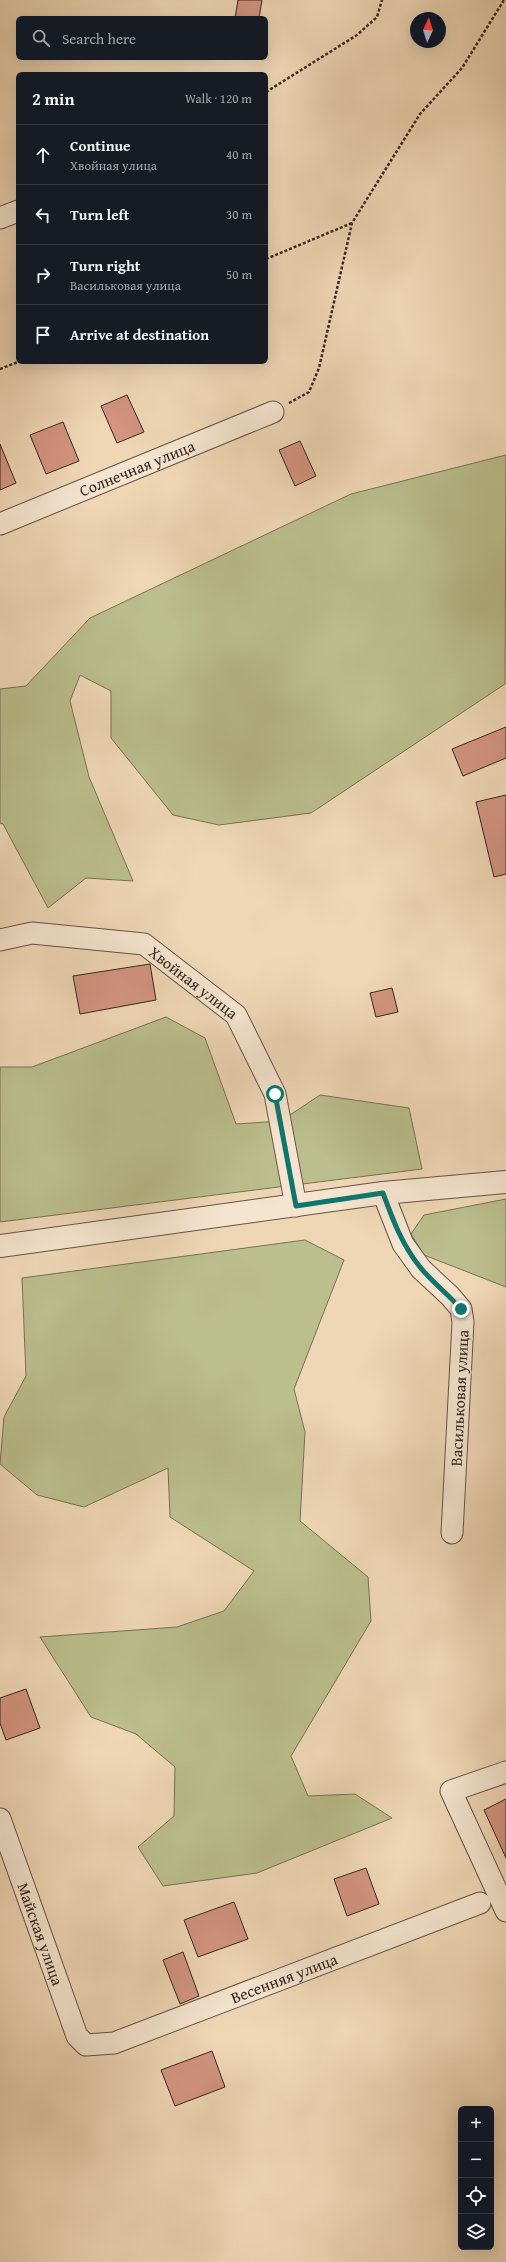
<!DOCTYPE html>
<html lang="en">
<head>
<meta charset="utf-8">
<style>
	:root { --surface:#171b24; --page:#20242c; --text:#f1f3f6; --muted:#9ea1a6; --line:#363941 }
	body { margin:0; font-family:"Gentium Book Plus",serif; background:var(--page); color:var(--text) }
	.controls { position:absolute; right:12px; bottom:12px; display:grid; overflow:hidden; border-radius:6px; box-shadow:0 4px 16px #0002 }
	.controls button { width:36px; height:36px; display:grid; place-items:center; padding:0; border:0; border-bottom:1px solid var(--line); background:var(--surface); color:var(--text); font:20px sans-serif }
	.compass { position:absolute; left:410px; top:12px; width:36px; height:36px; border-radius:50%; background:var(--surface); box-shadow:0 4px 16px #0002; rotate:4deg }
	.stop { position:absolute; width:12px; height:12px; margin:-9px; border:3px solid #0f766e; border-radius:50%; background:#fff }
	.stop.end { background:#0f766e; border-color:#fff; box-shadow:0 1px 4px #0008 }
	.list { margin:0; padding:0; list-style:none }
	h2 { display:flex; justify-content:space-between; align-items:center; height:52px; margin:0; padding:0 16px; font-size:17px }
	h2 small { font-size:13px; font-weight:400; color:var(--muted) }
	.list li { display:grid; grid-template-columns:26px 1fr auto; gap:12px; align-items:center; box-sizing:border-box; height:60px; padding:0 16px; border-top:1px solid var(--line) }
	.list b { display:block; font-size:15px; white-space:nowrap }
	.list p { margin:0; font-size:13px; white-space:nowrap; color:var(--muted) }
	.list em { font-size:13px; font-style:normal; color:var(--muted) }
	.icon { flex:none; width:22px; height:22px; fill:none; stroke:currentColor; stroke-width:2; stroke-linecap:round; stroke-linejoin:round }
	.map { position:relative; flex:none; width:506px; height:2262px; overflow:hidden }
	.search { position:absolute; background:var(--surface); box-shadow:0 4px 16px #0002; left:16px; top:16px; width:252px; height:44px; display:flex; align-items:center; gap:10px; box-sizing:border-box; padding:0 14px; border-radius:6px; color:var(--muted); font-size:15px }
	.panel { position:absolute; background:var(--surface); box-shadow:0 4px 16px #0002; left:16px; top:72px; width:252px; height:292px; border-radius:6px }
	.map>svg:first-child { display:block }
</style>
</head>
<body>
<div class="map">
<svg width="506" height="2262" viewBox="0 0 506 2262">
	<rect width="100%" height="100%" fill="#efd7b6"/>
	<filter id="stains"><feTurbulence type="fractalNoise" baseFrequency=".005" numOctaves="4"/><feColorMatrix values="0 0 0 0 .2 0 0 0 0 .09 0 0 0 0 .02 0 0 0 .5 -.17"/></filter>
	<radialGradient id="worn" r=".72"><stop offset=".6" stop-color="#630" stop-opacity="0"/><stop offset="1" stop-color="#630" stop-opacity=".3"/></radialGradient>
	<g fill="#bbbe8d" stroke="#797257">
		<path d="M 506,455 L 505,684 L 311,813 L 219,825 L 173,815 L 111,738 L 111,691 L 80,675 L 70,701 L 89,777 L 133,881 L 86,878 L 48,908 L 3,824 L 0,823 L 0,689 L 26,686 L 90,618 L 351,494 Z"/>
		<path d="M 166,1017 L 205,1038 L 236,1124 L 281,1121 L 320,1095 L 409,1108 L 422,1169 L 0,1222 L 0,1067 L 32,1067 Z"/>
		<path d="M 506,1199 L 506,1287 L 424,1255 L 411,1234 L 424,1215 Z"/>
		<path d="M 305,1240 L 344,1260 L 294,1389 L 305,1432 L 300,1521 L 368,1577 L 371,1621 L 291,1756 L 308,1796 L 355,1794 L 392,1818 L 257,1873 L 163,1886 L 138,1847 L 174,1816 L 175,1767 L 136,1734 L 91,1717 L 40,1637 L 177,1627 L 224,1611 L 254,1571 L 170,1517 L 168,1468 L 84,1507 L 37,1495 L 0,1464 L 4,1417 L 26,1376 L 22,1278 Z"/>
	</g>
	<g fill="#d39481" stroke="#372621">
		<path d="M 238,0 L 262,0 L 259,18 L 235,18 Z"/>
		<path d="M 127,395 L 144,432 L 117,443 L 101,406 Z"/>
		<path d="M 63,422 L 79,461 L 46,474 L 30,435 Z"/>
		<path d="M 300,441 L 316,476 L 295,486 L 279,450 Z"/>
		<path d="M 0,444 L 16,483 L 0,490 Z"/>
		<path d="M 506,727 L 506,758 L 463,776 L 452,749 Z"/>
		<path d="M 506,795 L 506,874 L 494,877 L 476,802 Z"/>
		<path d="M 150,964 L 156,1000 L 80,1014 L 73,976 Z"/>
		<path d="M 392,988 L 398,1012 L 376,1017 L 370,993 Z"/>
		<path d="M 26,1689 L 40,1728 L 6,1740 L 0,1723 L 0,1698 Z"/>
		<path d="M 506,1799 L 506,1858 L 484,1810 Z"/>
		<path d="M 366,1868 L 379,1904 L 347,1916 L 334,1879 Z"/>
		<path d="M 234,1902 L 248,1939 L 198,1957 L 184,1920 Z"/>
		<path d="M 183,1952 L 199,1996 L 180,2004 L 163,1960 Z"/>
		<path d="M 212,2051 L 225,2087 L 175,2106 L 161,2070 Z"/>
	</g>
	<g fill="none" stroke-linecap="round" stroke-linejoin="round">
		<g stroke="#655246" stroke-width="23">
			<g id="minor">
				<path d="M 0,218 L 18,211"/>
				<path id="s1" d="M 0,524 L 273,412"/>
				<path id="s2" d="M 0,940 L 32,933 L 144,944 L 236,1015 L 275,1094 L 296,1206"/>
				<path d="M 383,1193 L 403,1244 L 421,1269 L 450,1296 L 461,1309 L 463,1322 L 452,1533"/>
				<path d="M 506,1772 L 451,1791 L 506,1911"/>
				<path id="s3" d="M 0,1819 L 77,2036 L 86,2045 L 114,2043 L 480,1903"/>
			</g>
		</g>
		<g stroke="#655246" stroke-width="24">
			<path id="tertiary" d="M 0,1246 L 383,1193 L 506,1182"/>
		</g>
		<g stroke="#372621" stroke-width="2.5" stroke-dasharray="3 2" stroke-linecap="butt">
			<path d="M 266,92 L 357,35 L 377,17 L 382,0"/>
			<path d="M 266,259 L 352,223"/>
			<path d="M 0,369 L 18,362"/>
			<path d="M 289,403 L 309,392 L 319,368 L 352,223 L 420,114 L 462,68 L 504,0"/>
		</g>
		<use href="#minor" stroke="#f5e5d0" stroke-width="21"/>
		<use href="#tertiary" stroke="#f5e5d0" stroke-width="22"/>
	</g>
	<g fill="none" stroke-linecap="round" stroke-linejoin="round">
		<path stroke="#0f766e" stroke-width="5" d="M 275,1094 L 296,1206 L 383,1193 C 393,1220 402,1245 420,1267 C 432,1282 448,1294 461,1309"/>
	</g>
	<g text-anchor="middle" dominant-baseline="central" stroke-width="3" stroke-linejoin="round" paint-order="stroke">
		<g font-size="16" fill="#372621" stroke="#f5e5d0">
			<text stroke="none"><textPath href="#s1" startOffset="148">Солнечная улица</textPath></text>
			<text stroke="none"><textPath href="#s2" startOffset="208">Хвойная улица</textPath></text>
			<text transform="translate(459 1398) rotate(-87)">Васильковая улица</text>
			<text stroke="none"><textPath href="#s3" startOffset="122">Майская улица</textPath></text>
			<text stroke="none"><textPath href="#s3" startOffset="453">Весенняя улица</textPath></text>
		</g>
	</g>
	<rect width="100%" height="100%" filter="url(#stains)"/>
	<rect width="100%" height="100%" fill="url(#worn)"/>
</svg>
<div class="controls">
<button>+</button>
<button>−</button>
<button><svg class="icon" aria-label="locate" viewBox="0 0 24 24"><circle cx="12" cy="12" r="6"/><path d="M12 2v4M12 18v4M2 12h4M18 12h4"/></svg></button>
<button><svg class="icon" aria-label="layers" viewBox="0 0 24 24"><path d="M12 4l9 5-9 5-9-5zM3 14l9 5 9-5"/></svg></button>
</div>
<svg class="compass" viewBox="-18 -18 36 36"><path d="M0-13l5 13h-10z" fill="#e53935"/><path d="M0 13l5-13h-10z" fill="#9ea1a6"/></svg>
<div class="stop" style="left:275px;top:1094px"></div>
<div class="stop end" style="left:461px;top:1309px"></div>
<div class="search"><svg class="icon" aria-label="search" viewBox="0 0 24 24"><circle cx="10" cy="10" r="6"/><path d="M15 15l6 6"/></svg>Search here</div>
<section class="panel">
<h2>2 min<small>Walk · 120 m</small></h2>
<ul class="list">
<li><svg class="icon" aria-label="ahead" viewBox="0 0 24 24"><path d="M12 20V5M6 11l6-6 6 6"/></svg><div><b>Continue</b><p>Хвойная улица</p></div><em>40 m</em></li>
<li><svg class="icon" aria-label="left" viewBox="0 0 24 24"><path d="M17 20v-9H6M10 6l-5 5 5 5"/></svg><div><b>Turn left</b></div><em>30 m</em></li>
<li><svg class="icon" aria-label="right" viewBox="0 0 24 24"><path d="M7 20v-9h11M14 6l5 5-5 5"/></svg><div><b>Turn right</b><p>Васильковая улица</p></div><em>50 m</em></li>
<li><svg class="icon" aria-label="arrive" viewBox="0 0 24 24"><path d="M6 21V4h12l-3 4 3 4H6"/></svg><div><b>Arrive at destination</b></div></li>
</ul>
</section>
</div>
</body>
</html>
